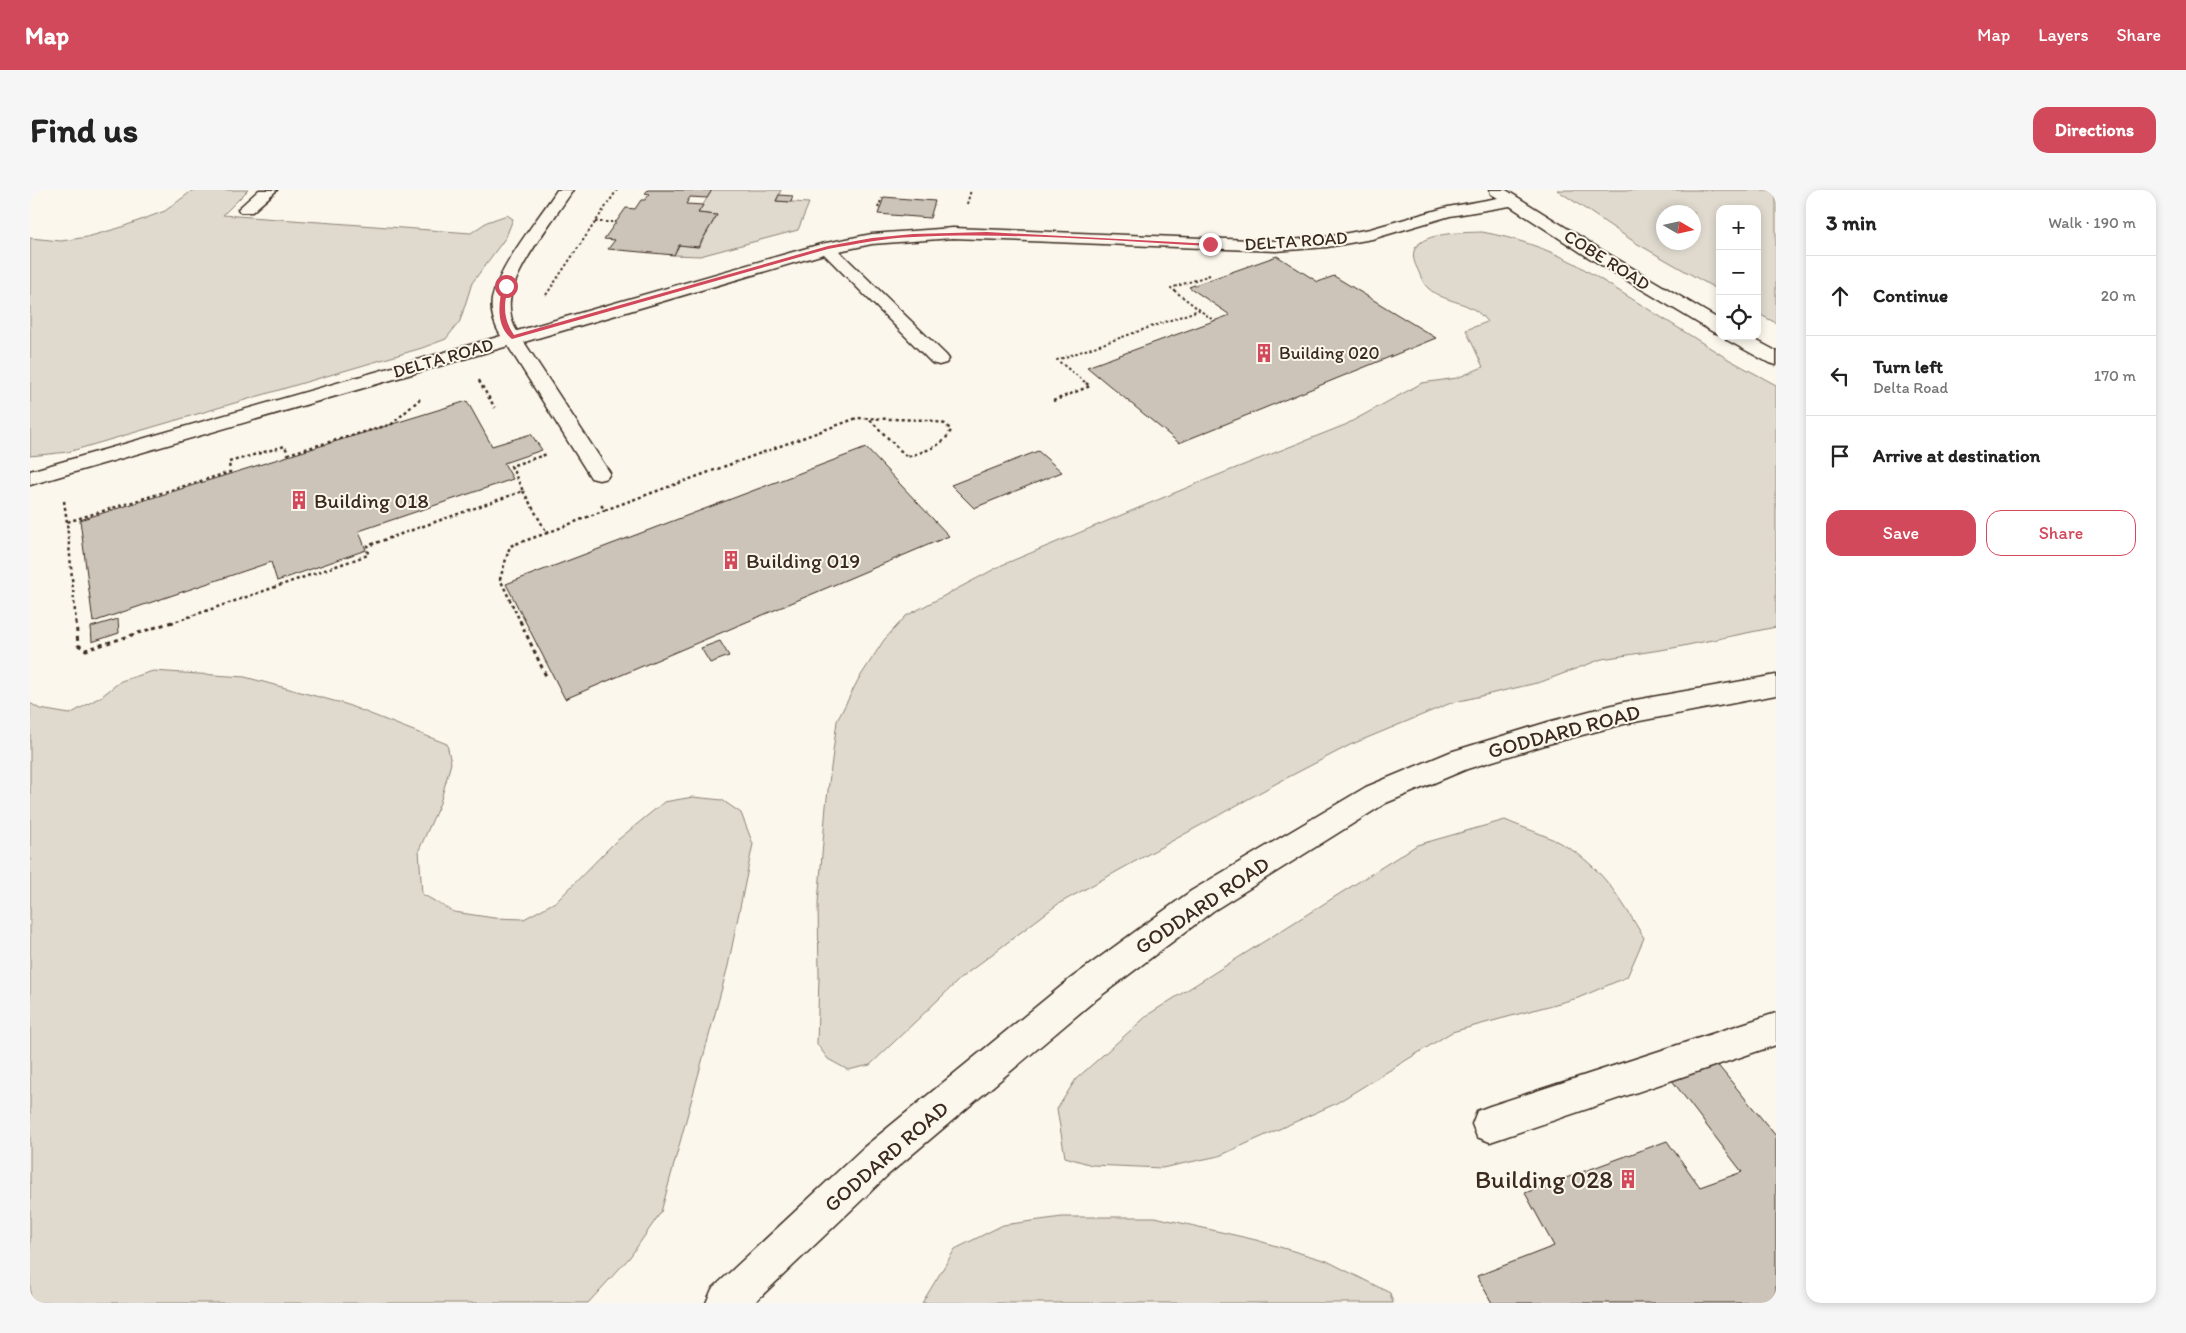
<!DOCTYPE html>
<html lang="en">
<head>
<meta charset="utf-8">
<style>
	:root { --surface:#fff; --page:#f6f6f6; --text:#222; --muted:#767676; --line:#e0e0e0; --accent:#d1495b }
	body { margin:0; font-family:Itim,sans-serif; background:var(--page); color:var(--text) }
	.controls { position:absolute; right:15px; top:15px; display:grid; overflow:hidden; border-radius:10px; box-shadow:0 2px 8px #0003 }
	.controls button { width:45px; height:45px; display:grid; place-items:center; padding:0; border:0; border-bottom:1px solid var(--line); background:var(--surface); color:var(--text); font:25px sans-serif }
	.compass { position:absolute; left:1626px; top:15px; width:45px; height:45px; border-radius:50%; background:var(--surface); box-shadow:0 2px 8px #0003; rotate:99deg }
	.stop { position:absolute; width:15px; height:15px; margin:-11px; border:4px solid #d1495b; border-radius:50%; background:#fff }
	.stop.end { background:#d1495b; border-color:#fff; box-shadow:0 1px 5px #0008 }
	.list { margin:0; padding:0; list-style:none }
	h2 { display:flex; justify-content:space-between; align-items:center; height:65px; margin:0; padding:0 20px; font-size:21px }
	h2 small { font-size:16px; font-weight:400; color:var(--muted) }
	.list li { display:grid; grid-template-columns:32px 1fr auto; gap:15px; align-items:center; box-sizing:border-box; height:80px; padding:0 20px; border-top:1px solid var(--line) }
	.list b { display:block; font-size:19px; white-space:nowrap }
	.list p { margin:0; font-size:16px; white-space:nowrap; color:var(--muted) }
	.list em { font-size:16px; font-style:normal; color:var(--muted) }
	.actions { display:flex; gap:10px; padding:15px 20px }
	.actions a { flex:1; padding:11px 0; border:1px solid var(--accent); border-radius:15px; text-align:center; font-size:18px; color:var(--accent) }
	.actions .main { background:var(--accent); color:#fff }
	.icon { flex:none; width:28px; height:28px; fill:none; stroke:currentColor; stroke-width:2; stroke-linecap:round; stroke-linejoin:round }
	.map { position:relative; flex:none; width:1746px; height:1113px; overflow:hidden; border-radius:15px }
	header { display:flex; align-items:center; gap:30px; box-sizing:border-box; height:70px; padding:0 25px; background:var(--accent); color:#fff }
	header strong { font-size:24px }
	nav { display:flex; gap:28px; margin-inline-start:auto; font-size:18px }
	.intro { display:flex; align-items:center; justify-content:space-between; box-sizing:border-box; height:120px; padding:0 30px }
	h1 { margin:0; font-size:35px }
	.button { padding:12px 22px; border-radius:15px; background:var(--accent); color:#fff; font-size:18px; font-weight:700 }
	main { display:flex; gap:30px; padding:0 30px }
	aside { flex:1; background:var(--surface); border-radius:15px; box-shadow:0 2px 8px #0003 }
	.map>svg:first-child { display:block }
</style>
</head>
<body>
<header>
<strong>Map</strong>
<nav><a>Map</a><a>Layers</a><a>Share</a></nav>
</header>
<div class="intro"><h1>Find us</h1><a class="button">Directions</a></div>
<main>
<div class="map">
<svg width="1746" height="1113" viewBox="0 0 1746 1113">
	<rect width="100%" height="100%" fill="#fbf7ec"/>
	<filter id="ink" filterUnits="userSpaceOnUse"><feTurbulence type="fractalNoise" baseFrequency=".02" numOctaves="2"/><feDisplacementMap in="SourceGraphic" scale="10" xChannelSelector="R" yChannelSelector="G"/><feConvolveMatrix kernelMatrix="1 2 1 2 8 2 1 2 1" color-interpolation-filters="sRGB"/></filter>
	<g filter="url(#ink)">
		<g fill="#dfd9ce" stroke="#8d8276" fill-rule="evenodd">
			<path d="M 163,0 L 218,0 L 193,25 L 441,43 L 457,32 L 477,25 L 483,29 L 476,47 L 442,93 L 430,131 L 416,149 L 392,158 L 38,262 L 0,266 L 0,48 L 31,51 L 57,47 L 89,38 L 135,21 Z"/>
			<path d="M 682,0 L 751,0 L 746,11 L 779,13 L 768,40 L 670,66 L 644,65 L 649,55 L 669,57 L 687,25 L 668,23 Z"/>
			<path d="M 1527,0 L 1746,0 L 1746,133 L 1727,123 L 1727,19 L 1690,19 L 1690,101 L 1606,53 ZM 1634,22 L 1664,22 L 1664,52 L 1634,52 Z"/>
			<path d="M 1452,42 C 1485,48 1516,58 1546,74 L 1698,169 L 1746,195 L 1746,437 L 1643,458 L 1572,469 L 1511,492 L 1421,513 L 1320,555 L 1247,593 L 1028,714 L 932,787 L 840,875 L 818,880 L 798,869 L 787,854 L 789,787 L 788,713 L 796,616 L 807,531 L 828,490 L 854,450 L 876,426 L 972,375 L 1173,291 L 1315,235 L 1392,193 L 1427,188 L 1453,177 L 1436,140 L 1457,132 C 1441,109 1417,115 1398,98 C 1393,94 1390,84 1387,78 C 1368,41 1430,43 1452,42 Z"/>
			<path d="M 123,481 L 215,487 L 315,514 L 417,554 L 421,573 L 410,613 L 389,660 L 392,704 L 424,722 L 464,728 L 494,729 L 527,711 L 584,653 L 634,612 L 663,607 L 692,610 L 711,623 L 723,654 L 698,776 L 631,1022 L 600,1067 L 558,1113 L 0,1113 L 0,513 L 10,519 L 40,524 L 72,506 L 91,491 Z"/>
			<path d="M 1475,630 C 1493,638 1514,644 1532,654 C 1571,675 1592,711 1614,748 L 1597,787 L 1548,808 L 1422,842 L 1305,914 L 1189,966 L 1132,978 L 1062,975 L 1035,967 L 1027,919 L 1046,889 L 1119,824 L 1387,655 Z"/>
			<path d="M 1032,1027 L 1125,1027 L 1226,1050 L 1297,1071 L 1360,1103 L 1363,1113 L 892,1113 L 925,1059 L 973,1035 Z"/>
		</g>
		<g fill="#ccc4b9" stroke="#3b2a1e">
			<path d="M 618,0 L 682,0 L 677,8 L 660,7 L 656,14 L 673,15 L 668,23 L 687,25 L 668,57 L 649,55 L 644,65 L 578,59 L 585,50 L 574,49 L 596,18 L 605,19 L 611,10 L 615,10 L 620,4 L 615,3 Z"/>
			<path d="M 749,5 L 763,6 L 761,12 L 746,11 Z"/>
			<path d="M 854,7 L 905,11 L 900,28 L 848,24 Z"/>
			<path d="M 1247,66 L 1288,92 L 1304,86 L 1406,148 L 1149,253 L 1057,177 L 1200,125 L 1159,97 Z"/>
			<path d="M 437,211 L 462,256 L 501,244 L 512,260 L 474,273 L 483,289 L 329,341 L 336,360 L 247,391 L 241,372 L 63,432 L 50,330 Z"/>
			<path d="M 836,258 L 919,346 L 535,509 L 476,394 Z"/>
			<path d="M 1008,261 L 1032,282 L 944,318 L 921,295 Z"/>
			<path d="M 88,429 L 89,443 L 62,452 L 61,437 Z"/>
			<path d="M 690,451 L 699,466 L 680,473 L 671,458 Z"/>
			<path d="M 1686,873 L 1746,946 L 1746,1113 L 1462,1113 L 1447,1086 L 1524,1056 L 1495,1003 L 1637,951 L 1670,997 L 1712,982 L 1641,889 Z"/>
		</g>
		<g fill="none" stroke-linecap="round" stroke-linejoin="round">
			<g stroke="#3b2a1e" stroke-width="3">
				<g id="minor">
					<path d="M 229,0 L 247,0 L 222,22 L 210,22 L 208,19 Z"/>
					<path d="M 527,0 L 543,0 C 525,28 483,80 480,111 C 479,121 482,134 487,141 L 791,54 L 842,44 L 923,38 L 1246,51 L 1297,47 L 1340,39 L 1418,17 L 1468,8 L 1461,4 L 1460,0 L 1476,0 L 1570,59 L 1690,130 L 1690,144 L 1683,142 L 1558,67 L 1480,16 L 1420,26 L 1342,49 L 1297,57 L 1246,61 L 923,48 L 842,54 L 809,61 L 916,165 L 919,169 L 916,173 L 909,175 L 902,173 L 794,64 L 494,152 L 580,283 L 577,288 L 569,290 L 561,288 L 478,156 L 0,295 L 0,281 L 471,146 C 465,136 460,122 462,109 C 470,74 507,31 527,0 Z"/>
					<path d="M 1695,146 L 1718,146 L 1746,161 L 1746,175 L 1739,173 L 1697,150 Z"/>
					<path d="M 1746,485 L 1746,505 L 1594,534 L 1518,554 L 1437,579 L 1356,613 L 1183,721 L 1064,811 L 859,984 L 724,1113 L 676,1113 L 682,1099 L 833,958 L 1040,789 L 1161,701 L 1336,597 L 1420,562 L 1518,532 L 1594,512 Z"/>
					<path d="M 1746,823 L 1746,855 L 1460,952 L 1447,947 L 1442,934 L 1447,921 L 1460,916 Z"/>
				</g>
			</g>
			<g stroke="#3b2a1e" stroke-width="2" stroke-dasharray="2.5 2.5" stroke-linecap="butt">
				<path d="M 937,14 L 941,0"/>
				<path d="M 848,18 L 852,8"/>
				<path d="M 565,32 L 586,32"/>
				<path d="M 1180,85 L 1141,98 L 1184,131"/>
				<path d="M 516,105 L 587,0"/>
				<path d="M 449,190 L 450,192"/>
				<path d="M 1055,192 L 1027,170 L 1169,120"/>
			</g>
			<g stroke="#3b2a1e" stroke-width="2.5" stroke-dasharray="3 3" stroke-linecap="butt">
				<path d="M 449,191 L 465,218"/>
				<path d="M 1023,211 L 1060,196 L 1053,191"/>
				<path d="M 493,301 L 517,343 L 575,320 L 571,315"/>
				<path d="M 34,311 L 37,332"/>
				<path d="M 575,320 L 827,228 L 899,230 L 915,234 L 921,240 C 913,258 893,261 877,267 L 839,229"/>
				<path d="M 46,433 L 37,332 L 200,282 L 199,272 L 255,256 L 258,264 L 362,234 L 390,209"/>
				<path d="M 141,433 L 338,365 L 337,356 L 493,301 L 481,276 L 517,264"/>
				<path d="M 491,433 L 470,389 L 480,356 L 517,343"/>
			</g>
			<g stroke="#3b2a1e" stroke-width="3" stroke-dasharray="4 4" stroke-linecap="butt">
				<path d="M 46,431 L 48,455 L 56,460 L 145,431"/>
				<path d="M 490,431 L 516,486"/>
			</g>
			<use href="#minor" fill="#fbf7ec" fill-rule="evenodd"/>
		</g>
	</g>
	<path fill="#d1495b" d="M 957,42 L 1183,54 L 1180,56 C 1082,51 983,42 884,47 C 855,48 826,54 798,59 L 482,149 C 466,137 468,113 473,96 L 476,94 L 479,96 C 473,114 473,129 484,145 L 798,56 L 842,48 L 883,44 Z"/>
	<defs>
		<g id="building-bare" transform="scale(1.5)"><path d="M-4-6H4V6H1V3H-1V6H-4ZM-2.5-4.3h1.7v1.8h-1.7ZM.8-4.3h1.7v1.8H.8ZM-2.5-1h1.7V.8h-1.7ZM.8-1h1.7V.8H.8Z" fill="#d1495b" stroke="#fbf7ec" stroke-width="2.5" paint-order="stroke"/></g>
	</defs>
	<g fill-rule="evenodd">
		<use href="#building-bare" x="1234" y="163"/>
		<use href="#building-bare" x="269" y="310"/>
		<use href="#building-bare" x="701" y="370"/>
		<use href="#building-bare" x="1598" y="989"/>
	</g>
	<g text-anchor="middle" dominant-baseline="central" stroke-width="4" stroke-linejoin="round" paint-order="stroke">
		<g font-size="18" fill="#3b2a1e" stroke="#fbf7ec">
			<text transform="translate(1266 51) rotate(-4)">DELTA ROAD</text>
			<text transform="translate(1577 70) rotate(32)">COBE ROAD</text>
			<text transform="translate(413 168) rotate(-16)">DELTA ROAD</text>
		</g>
		<g font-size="18" fill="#3b2a1e" stroke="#fbf7ec" text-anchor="start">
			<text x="1249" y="163">Building 020</text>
		</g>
		<g font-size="21" fill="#3b2a1e" stroke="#fbf7ec" text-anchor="start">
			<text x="284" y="310">Building 018</text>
			<text x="716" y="370">Building 019</text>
		</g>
		<g font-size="21" fill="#3b2a1e" stroke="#fbf7ec">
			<text transform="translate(1534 541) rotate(-15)">GODDARD ROAD</text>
			<text transform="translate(1172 715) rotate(-34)">GODDARD ROAD</text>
			<text transform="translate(856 966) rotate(-41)">GODDARD ROAD</text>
		</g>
		<g font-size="25" fill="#3b2a1e" stroke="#fbf7ec" text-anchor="end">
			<text x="1583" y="989">Building 028</text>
		</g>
	</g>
</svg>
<div class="controls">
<button>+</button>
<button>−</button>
<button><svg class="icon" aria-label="locate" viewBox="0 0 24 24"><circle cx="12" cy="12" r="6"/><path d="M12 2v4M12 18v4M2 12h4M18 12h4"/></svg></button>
</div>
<svg class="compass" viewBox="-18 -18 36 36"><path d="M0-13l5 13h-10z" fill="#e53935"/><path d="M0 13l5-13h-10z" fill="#767676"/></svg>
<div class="stop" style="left:476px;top:96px"></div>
<div class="stop end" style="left:1180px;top:54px"></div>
</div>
<aside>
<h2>3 min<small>Walk · 190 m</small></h2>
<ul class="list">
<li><svg class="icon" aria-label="ahead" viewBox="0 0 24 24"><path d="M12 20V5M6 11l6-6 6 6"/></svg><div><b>Continue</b></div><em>20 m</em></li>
<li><svg class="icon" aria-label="left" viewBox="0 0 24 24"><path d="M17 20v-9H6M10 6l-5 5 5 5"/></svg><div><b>Turn left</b><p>Delta Road</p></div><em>170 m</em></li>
<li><svg class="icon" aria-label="arrive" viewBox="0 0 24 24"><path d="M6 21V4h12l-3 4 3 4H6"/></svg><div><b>Arrive at destination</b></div></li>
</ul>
<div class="actions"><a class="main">Save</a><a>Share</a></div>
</aside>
</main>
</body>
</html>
